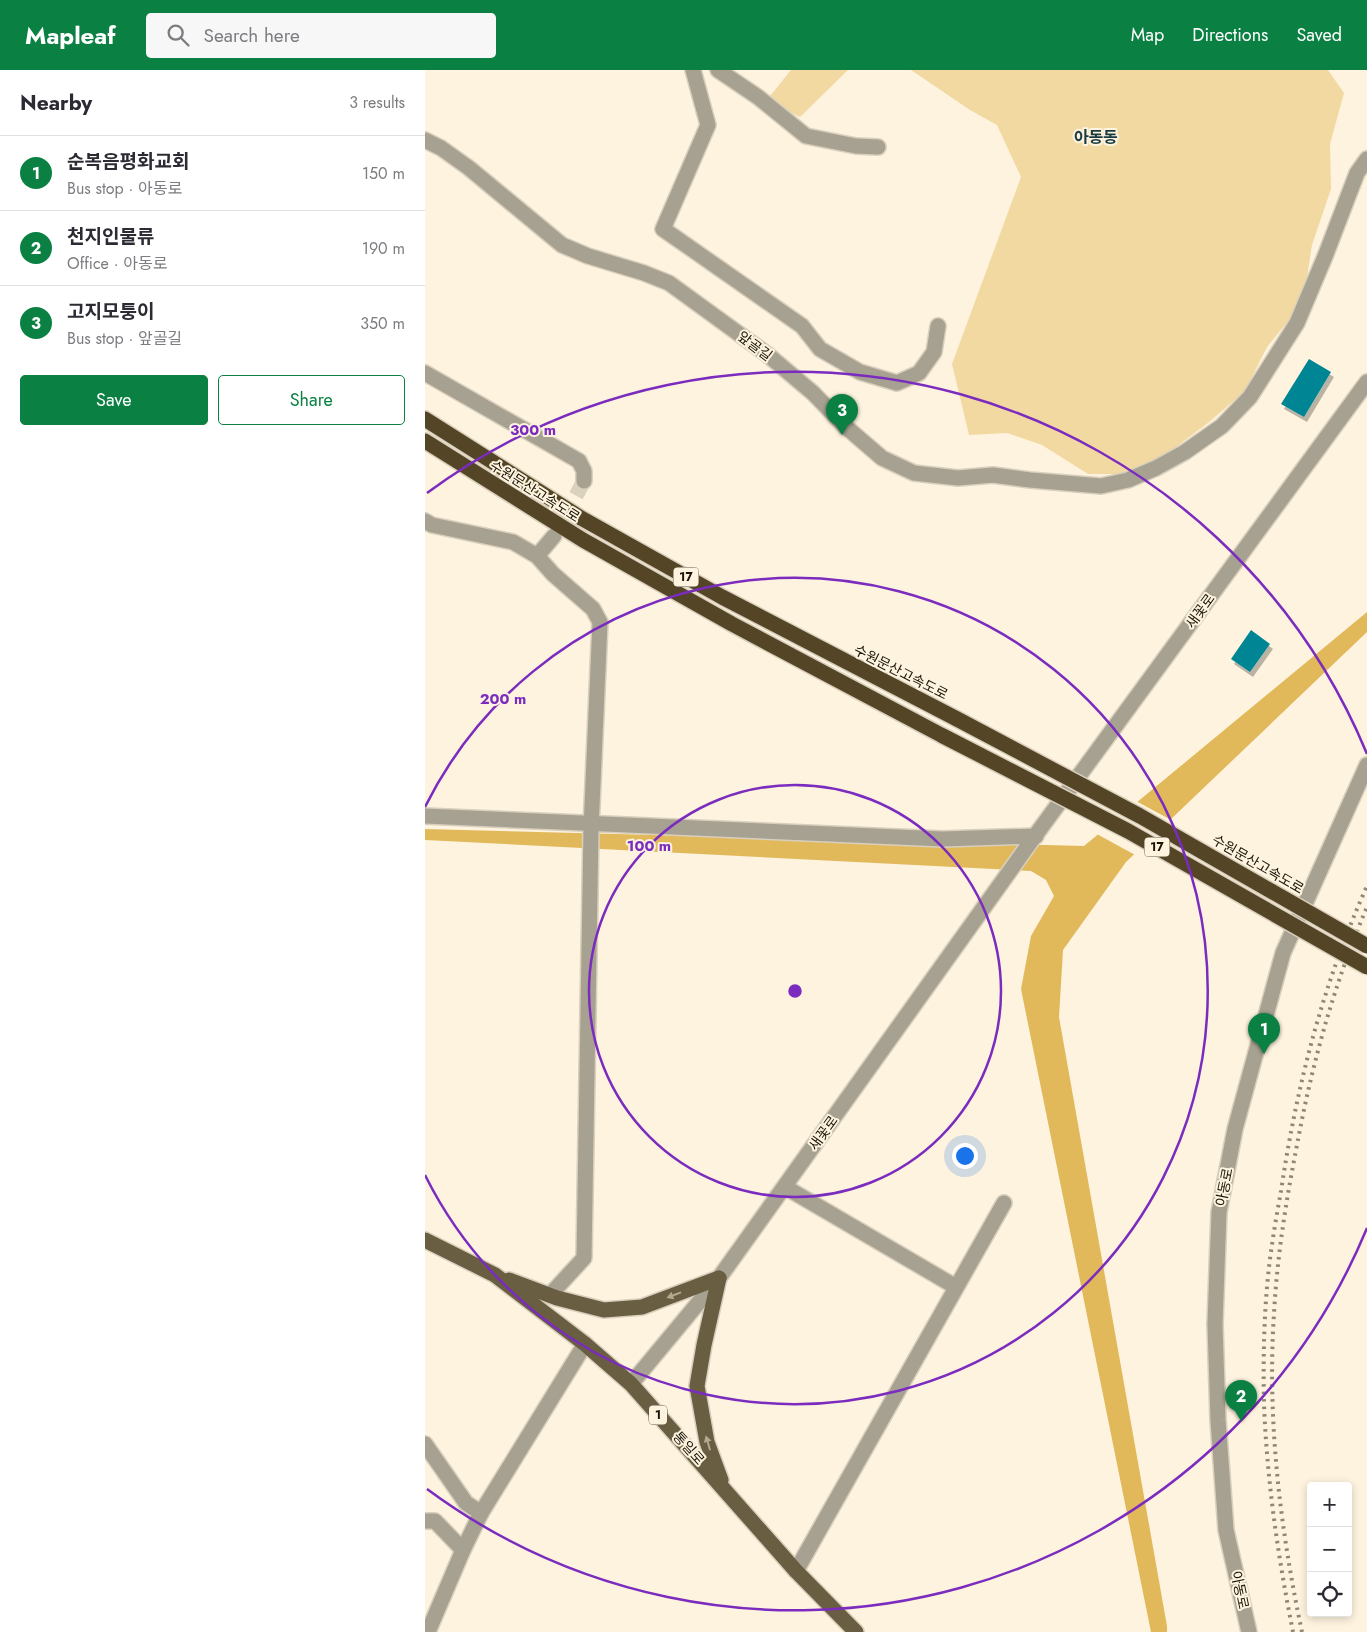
<!DOCTYPE html>
<html lang="en">
<head>
<meta charset="utf-8">
<style>
	:root { --surface:#fff; --page:#f7f7f7; --text:#2b2b33; --muted:#7c7c81; --line:#e1e1e2; --accent:#0b8043 }
	body { margin:0; font-family:Jost,"Noto Sans KR",sans-serif; background:var(--page); color:var(--text) }
	.controls { position:absolute; right:15px; bottom:15px; display:grid; overflow:hidden; border-radius:5px; box-shadow:0 2px 8px #0003 }
	.controls button { width:45px; height:45px; display:grid; place-items:center; padding:0; border:0; border-bottom:1px solid var(--line); background:var(--surface); color:var(--text); font:25px sans-serif }
	.you { position:absolute; left:539px; top:1085px; width:18px; height:18px; margin:-12px; border:4px solid #fff; border-radius:50%; background:#1a73e8; box-shadow:0 0 0 8px #1a73e833 }
	.badge { display:grid; place-items:center; width:32px; height:32px; border-radius:50%; background:var(--accent); color:#fff; font-size:16px; font-weight:700 }
	.pin { position:absolute; translate:-50% -41px; filter:drop-shadow(0 1px 2px #0008) }
	.pin::after { content:''; position:absolute; top:26px; width:18px; height:15px; background:inherit; clip-path:polygon(0 0,100% 0,50% 100%) }
	.list { margin:0; padding:0; list-style:none }
	h2 { display:flex; justify-content:space-between; align-items:center; height:65px; margin:0; padding:0 20px; font-size:21px }
	h2 small { font-size:16px; font-weight:400; color:var(--muted) }
	.list li { display:grid; grid-template-columns:32px 1fr auto; gap:15px; align-items:center; box-sizing:border-box; height:75px; padding:0 20px; border-top:1px solid var(--line) }
	.list b { display:block; font-size:19px; white-space:nowrap }
	.list p { margin:0; font-size:16px; white-space:nowrap; color:var(--muted) }
	.list em { font-size:16px; font-style:normal; color:var(--muted) }
	.actions { display:flex; gap:10px; padding:15px 20px }
	.actions a { flex:1; padding:11px 0; border:1px solid var(--accent); border-radius:5px; text-align:center; font-size:18px; color:var(--accent) }
	.actions .main { background:var(--accent); color:#fff }
	.icon { flex:none; width:28px; height:28px; fill:none; stroke:currentColor; stroke-width:2; stroke-linecap:round; stroke-linejoin:round }
	.map { position:relative; flex:none; width:942px; height:1562px; overflow:hidden }
	header { display:flex; align-items:center; gap:30px; box-sizing:border-box; height:70px; padding:0 25px; background:var(--accent); color:#fff }
	header strong { font-size:24px }
	nav { display:flex; gap:28px; margin-inline-start:auto; font-size:18px }
	.search { width:350px; height:45px; background:var(--page); display:flex; align-items:center; gap:12px; box-sizing:border-box; padding:0 18px; border-radius:5px; color:var(--muted); font-size:19px }
	main { display:flex }
	aside { flex:1; background:var(--surface) }
	.map>svg:first-child { display:block }
</style>
</head>
<body>
<header>
<strong>Mapleaf</strong>
<div class="search"><svg class="icon" aria-label="search" viewBox="0 0 24 24"><circle cx="10" cy="10" r="6"/><path d="M15 15l6 6"/></svg>Search here</div>
<nav><a>Map</a><a>Directions</a><a>Saved</a></nav>
</header>
<main>
<aside>
<h2>Nearby<small>3 results</small></h2>
<ul class="list">
<li><span class="badge">1</span><div><b>순복음평화교회</b><p>Bus stop · 아동로</p></div><em>150 m</em></li>
<li><span class="badge">2</span><div><b>천지인물류</b><p>Office · 아동로</p></div><em>190 m</em></li>
<li><span class="badge">3</span><div><b>고지모퉁이</b><p>Bus stop · 앞골길</p></div><em>350 m</em></li>
</ul>
<div class="actions"><a class="main">Save</a><a>Share</a></div>
</aside>
<div class="map">
<svg width="942" height="1562" viewBox="0 0 942 1562">
	<defs>
		<filter id="shadow"><feDropShadow dx="3" dy="5" stdDeviation="0" flood-color="#0004"/></filter>
	</defs>
	<rect width="100%" height="100%" fill="#fdf3de"/>
	<g fill="#f2d9a2">
		<path d="M 366,0 L 423,0 L 375,47 L 341,31 Z"/>
		<path d="M 486,0 L 903,0 L 919,23 L 905,74 L 906,119 L 887,175 L 878,233 L 842,277 L 820,321 L 783,353 L 739,386 L 706,404 L 663,404 L 617,375 L 582,363 L 544,365 L 527,294 L 596,107 L 572,55 L 545,40 Z"/>
	</g>
	<path fill="#e1b95b" d="M 942,542 L 942,562 L 701,792 L 638,880 L 634,947 L 742,1556 L 742,1562 L 726,1562 L 596,919 L 606,866 L 629,826 L 621,810 L 606,801 L 0,770 L 0,759 L 659,776 Z"/>
	<path fill="#fdf3de" d="M 709,730 L 748,751 L 712,786 L 670,763 Z"/>
	<g fill="#018594" filter="url(#shadow)">
		<path d="M 884,289 L 906,302 L 879,347 L 856,334 Z"/>
		<path d="M 826,560 L 845,574 L 825,602 L 806,589 Z"/>
	</g>
	<g fill="none" stroke-linecap="round" stroke-linejoin="round">
		<path stroke="#dbd2be" stroke-width="15" stroke-dasharray="15 8" stroke-linecap="butt" d="M 129,466 L 159,411"/>
		<g stroke="#d9cfbc" stroke-width="18">
			<g id="minor">
				<path d="M 268,0 L 283,55 L 238,159 L 377,256 L 395,279 L 435,302 L 472,313 L 494,303 L 509,282 L 513,256"/>
				<path d="M 293,0 L 333,27 L 381,66 L 431,76 L 453,77"/>
				<path d="M 0,70 L 16,78 L 44,98 L 137,175 L 163,186 L 219,203 L 244,213 L 343,285 L 388,323 L 421,357 L 457,388 L 489,403 L 533,408 L 568,405 L 605,410 L 676,416 L 703,410 L 731,398 L 760,382 L 797,356 L 825,327 L 872,253 L 901,184 L 932,103 L 942,89"/>
				<path d="M 0,303 L 154,391 L 159,401 L 159,411"/>
				<path d="M 0,451 L 7,455 L 88,472 L 112,486 L 128,504 L 168,539 L 175,552 L 166,759 L 159,1188 L 125,1225"/>
				<path d="M 112,486 L 129,466"/>
				<path d="M 0,746 L 518,769 L 611,766"/>
				<path d="M 360,1117 L 531,1217"/>
				<path d="M 206,1314 L 294,1208 L 607,770 L 942,312"/>
				<path d="M 0,1374 L 41,1433 L 56,1443 L 160,1274"/>
				<path d="M 0,1451 L 10,1451 L 38,1480 L 56,1443"/>
				<path d="M 371,1501 L 579,1133"/>
				<path d="M 3,1562 L 38,1480"/>
				<path d="M 824,1562 L 801,1460 L 793,1350 L 790,1254 L 794,1142 L 810,1059 L 858,883 L 942,695"/>
			</g>
		</g>
		<g stroke="#d9cfbc" stroke-width="18">
			<g id="major">
				<path d="M 0,1170 L 70,1205 L 160,1274 L 206,1314 L 371,1501 L 431,1562"/>
				<path d="M 294,1208 L 279,1275 L 272,1316 L 282,1372 L 296,1410"/>
				<path d="M 84,1210 L 132,1228 L 179,1240 L 217,1237 L 294,1208"/>
			</g>
		</g>
		<g stroke="#d9cfbc" stroke-width="18">
			<g id="highway">
				<path d="M 0,349 L 156,448 L 297,527 L 532,649"/>
				<path d="M 0,371 L 158,470 L 307,554 L 518,666"/>
			</g>
		</g>
		<use href="#minor" stroke="#a7a192" stroke-width="15"/>
		<use href="#major" stroke="#695d42" stroke-width="15"/>
		<use href="#highway" stroke="#534526" stroke-width="15"/>
		<g stroke="#8e8776" stroke-width="4" stroke-dasharray="2.5 5" stroke-linecap="butt">
			<path d="M 868,1562 C 853,1487 842,1411 839,1334 C 838,1286 839,1236 845,1189 C 848,1166 852,1143 856,1121 C 872,1014 898,914 942,816"/>
			<path d="M 877,1562 C 855,1458 842,1350 849,1244 C 852,1187 861,1131 872,1075 C 887,994 909,914 942,837"/>
		</g>
		<g stroke="#d9cfbc" stroke-width="18" stroke-linecap="butt">
			<g id="highway-bridge">
				<path d="M 532,649 L 715,746 L 942,876"/>
				<path d="M 518,666 L 703,761 L 942,897"/>
			</g>
		</g>
		<use href="#highway-bridge" stroke="#534526" stroke-width="15"/>
	</g>
	<defs><path id="oneway-solid" d="M-6-.8H1V-3.2L6.5 0L1 3.2V.8H-6Z" transform="scale(1.25)"/></defs>
	<g fill="#b3a890">
		<use href="#oneway-solid" transform="translate(249 1225) rotate(159)"/>
		<use href="#oneway-solid" transform="translate(283 1373) rotate(-106)"/>
	</g>
	<g fill="none" stroke="#7b2cbf" stroke-width="2.5">
		<circle cx="370" cy="921" r="206"/>
		<path d="M0 737A413 413 0 1 1 0 1105"/>
		<path d="M942 1158A619 619 0 0 1 2 1419M2 423A619 619 0 0 1 942 684"/>
	</g>
	<g text-anchor="middle" dominant-baseline="central" stroke-width="4" stroke-linejoin="round" paint-order="stroke">
		<g fill="#fdf3de" stroke="#5e5848" stroke-width="1">
			<rect x="248.5" y="497.5" width="25" height="19" rx="4"/>
			<rect x="719.5" y="767.5" width="25" height="19" rx="4"/>
			<rect x="224" y="1335.5" width="18" height="19" rx="4"/>
		</g>
		<g font-size="12" font-weight="bold" fill="#1a1508">
			<text x="261" y="507">17</text>
			<text x="732" y="777">17</text>
			<text x="233" y="1345">1</text>
		</g>
		<g font-size="14" fill="#1a1508" stroke="#fdf3de">
			<text transform="translate(330 276) rotate(37)">앞골길</text>
			<text transform="translate(110 421) rotate(32)">수원문산고속도로</text>
			<text transform="translate(775 541) rotate(-54)">새꽃로</text>
			<text transform="translate(476 602) rotate(27)">수원문산고속도로</text>
			<text transform="translate(833 794) rotate(30)">수원문산고속도로</text>
			<text transform="translate(398 1063) rotate(-54)">새꽃로</text>
			<text transform="translate(799 1117) rotate(-79)">아동로</text>
			<text transform="translate(264 1378) rotate(48)">통일로</text>
			<text transform="translate(815 1520) rotate(78)">아동로</text>
		</g>
		<g font-size="16" font-weight="bold" fill="#1a3b40" stroke="#fdf3de">
			<text x="671" y="67">아동동</text>
		</g>
	</g>
	<circle cx="370" cy="921" r="8" fill="#7b2cbf" stroke="#fdf3de" stroke-width="2.5"/>
	<g font-size="15" text-anchor="middle" font-weight="bold" fill="#7b2cbf" stroke="#fdf3de" stroke-width="4" stroke-linejoin="round" paint-order="stroke">
		<text x="108" y="365">300 m</text>
		<text x="78" y="634">200 m</text>
		<text x="224" y="781">100 m</text>
	</g>
</svg>
<div class="controls">
<button>+</button>
<button>−</button>
<button><svg class="icon" aria-label="locate" viewBox="0 0 24 24"><circle cx="12" cy="12" r="6"/><path d="M12 2v4M12 18v4M2 12h4M18 12h4"/></svg></button>
</div>
<div class="you"></div>
<div class="pin badge" style="left:839px;top:984px">1</div>
<div class="pin badge" style="left:816px;top:1351px">2</div>
<div class="pin badge" style="left:417px;top:365px">3</div>
</div>
</main>
</body>
</html>
